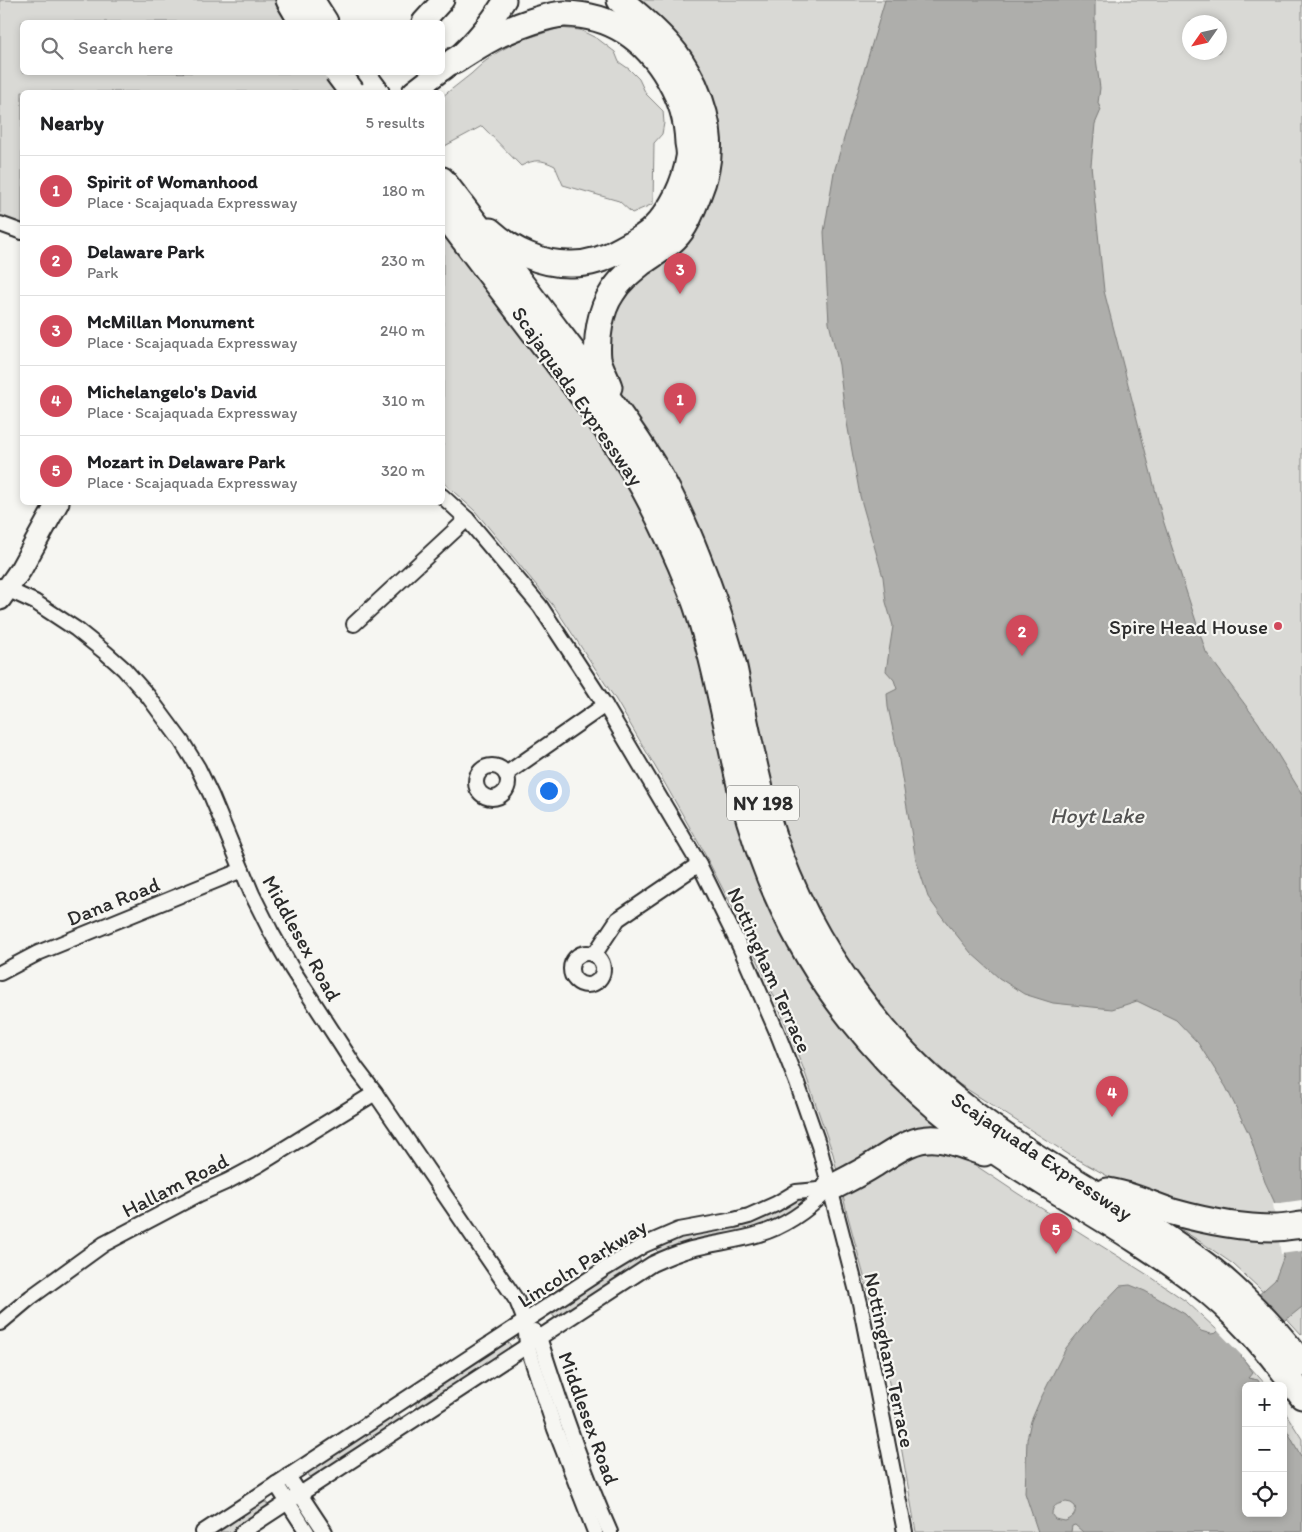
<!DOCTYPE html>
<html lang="en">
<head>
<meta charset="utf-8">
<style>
	:root { --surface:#fff; --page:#f2f2f2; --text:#202124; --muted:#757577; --line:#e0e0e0; --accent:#d1495b }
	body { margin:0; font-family:Itim,sans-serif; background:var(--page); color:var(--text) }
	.controls { position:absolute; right:15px; bottom:15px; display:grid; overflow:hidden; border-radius:8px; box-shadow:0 2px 8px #0003 }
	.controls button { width:45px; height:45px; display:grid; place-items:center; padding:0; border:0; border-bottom:1px solid var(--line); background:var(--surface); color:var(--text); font:25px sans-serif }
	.compass { position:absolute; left:1182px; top:15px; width:45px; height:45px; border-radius:50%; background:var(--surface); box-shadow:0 2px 8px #0003; rotate:236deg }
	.you { position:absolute; left:548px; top:790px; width:18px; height:18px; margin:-12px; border:4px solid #fff; border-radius:50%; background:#1a73e8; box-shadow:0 0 0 8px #1a73e833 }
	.badge { display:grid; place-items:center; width:32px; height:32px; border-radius:50%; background:var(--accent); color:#fff; font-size:16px; font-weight:700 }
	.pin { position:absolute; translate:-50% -41px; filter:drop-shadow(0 1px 2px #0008) }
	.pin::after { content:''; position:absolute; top:26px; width:18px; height:15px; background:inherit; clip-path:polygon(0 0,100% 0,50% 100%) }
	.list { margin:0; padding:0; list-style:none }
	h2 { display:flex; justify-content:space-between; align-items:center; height:65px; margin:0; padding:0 20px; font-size:21px }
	h2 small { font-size:16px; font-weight:400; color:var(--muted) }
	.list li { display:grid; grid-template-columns:32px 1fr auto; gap:15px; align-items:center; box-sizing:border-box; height:70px; padding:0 20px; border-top:1px solid var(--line) }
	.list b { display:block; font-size:19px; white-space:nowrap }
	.list p { margin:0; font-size:16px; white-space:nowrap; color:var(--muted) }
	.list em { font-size:16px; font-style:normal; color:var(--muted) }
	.icon { flex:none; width:28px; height:28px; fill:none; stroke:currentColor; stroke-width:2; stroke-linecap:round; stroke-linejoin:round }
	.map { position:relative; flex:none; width:1302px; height:1532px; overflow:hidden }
	.search { position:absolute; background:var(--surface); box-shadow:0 2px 8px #0003; left:20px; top:20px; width:425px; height:55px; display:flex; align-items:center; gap:12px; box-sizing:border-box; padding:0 18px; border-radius:8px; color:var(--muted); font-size:19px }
	.panel { position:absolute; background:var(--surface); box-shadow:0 2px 8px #0003; left:20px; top:90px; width:425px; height:415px; border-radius:8px }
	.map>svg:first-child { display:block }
</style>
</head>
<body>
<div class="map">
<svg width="1302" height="1532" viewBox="0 0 1302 1532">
	<rect width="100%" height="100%" fill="#f6f6f2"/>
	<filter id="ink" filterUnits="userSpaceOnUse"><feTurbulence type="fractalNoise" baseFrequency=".02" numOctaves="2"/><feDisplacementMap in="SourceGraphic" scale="10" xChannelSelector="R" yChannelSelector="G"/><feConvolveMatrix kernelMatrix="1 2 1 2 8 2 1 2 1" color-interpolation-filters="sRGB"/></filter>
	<g filter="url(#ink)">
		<g fill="#d9d9d5" stroke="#828280" fill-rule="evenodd">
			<path d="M 0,0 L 278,0 L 294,22 L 22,22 L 22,72 L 331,73 L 346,92 L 22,92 L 22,225 L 0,216 Z"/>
			<path d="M 629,0 L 1302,0 L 1302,1335 L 1259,1288 L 1233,1264 L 1204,1244 L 1161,1217 L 1122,1184 L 1068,1154 L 959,1084 L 917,1047 L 878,1006 L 844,958 L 801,879 L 628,411 L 606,370 L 613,306 L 712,179 ZM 1190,22 L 1220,22 L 1220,52 L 1190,52 Z"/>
			<path d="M 560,28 L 580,30 L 598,39 L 615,52 L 619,62 L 629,69 L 639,79 L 646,94 L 663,111 L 664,123 L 662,134 L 654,143 L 653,204 L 632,213 L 619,201 L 563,185 L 555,166 C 541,159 535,159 521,166 L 482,126 L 443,147 L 443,96 L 471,74 L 483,63 L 498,52 L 518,41 Z"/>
			<path d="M 443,225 L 576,407 L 606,450 L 645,516 L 670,571 L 688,617 L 701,662 L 720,745 L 916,1105 L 942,1128 L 966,1159 L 1017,1193 L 1151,1277 L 1187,1302 L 1216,1329 L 1267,1386 L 1246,1386 L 1246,1513 L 1283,1513 L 1283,1409 L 1302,1439 L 1302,1532 L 916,1532 L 894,1406 L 875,1317 L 847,1213 L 833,1154 L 804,1070 L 774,996 L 739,920 L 701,847 L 660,775 L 616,700 L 556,609 L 475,511 L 443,482 Z"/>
			<path d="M 797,1196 L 805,1198 L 806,1201 L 772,1226 L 660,1254 L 656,1250 L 656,1245 Z"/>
			<path d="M 635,1256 L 640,1259 L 640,1265 L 559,1319 L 553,1316 L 552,1310 Z"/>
			<path d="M 504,1341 L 510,1344 L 511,1350 L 419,1408 L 416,1406 L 416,1399 Z"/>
			<path d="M 396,1413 L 400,1416 L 401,1422 L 314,1480 L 309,1476 L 308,1470 Z"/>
			<path d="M 261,1500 L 267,1503 L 268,1509 L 236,1532 L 211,1532 Z"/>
		</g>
		<path fill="#aeaeab" stroke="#7a7a78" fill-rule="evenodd" d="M 885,0 L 1095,0 L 1095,51 L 1100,88 L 1098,103 L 1101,110 L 1095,124 L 1091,165 L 1104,291 L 1163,520 L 1206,652 L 1258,722 L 1302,794 L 1302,1307 L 1241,1356 L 1253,1372 L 1248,1378 L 1258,1380 L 1261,1386 L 1246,1386 L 1246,1513 L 1283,1513 L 1283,1423 L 1302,1458 L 1302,1532 L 1083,1532 L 1075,1525 L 1072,1526 L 1071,1532 L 1038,1532 L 1025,1493 L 1027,1439 L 1031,1421 L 1040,1400 L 1066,1348 L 1095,1312 L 1120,1286 L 1130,1285 L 1145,1291 L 1185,1314 L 1201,1331 L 1211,1334 L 1216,1333 L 1275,1280 L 1284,1256 L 1274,1201 L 1265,1182 L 1249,1134 L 1226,1087 L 1198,1043 L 1176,1020 L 1137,1001 L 1112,1009 L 1053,1003 L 1024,994 L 999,978 L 971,953 L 943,918 L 928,897 L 916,860 L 897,749 L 888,707 L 887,694 L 897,689 L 894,680 L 886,671 L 893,626 L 886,602 L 883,577 L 860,496 L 844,406 L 839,365 L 829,323 L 824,232 L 834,172 ZM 1066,1502 L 1071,1503 L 1075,1506 C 1077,1514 1072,1519 1065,1521 L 1055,1519 L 1052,1515 C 1052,1505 1057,1504 1066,1502 Z"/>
		<g fill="#f6f6f2">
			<path d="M 1302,1200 L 1302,1251 L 1281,1254 L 1273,1204 Z"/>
			<path d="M 1258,1292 L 1286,1322 L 1244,1356 L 1245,1359 L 1216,1329 Z"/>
		</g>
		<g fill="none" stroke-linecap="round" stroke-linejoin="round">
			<g stroke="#2b2b2b" stroke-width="18">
				<g id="street">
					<path d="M 0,224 L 22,232"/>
					<path d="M 442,496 L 467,519 L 540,606 L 605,705 L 699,864 L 740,947 L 777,1032 L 797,1083 L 819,1146 L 860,1303 L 905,1532"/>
					<path d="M 0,586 L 35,602 L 76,629 L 106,653 L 124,669 L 148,696 L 182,742 L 198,768 L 211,795 L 252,894 L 271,932 L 292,969 L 356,1068 L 375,1093 L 517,1301 L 525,1321 L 527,1345 L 555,1429 L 595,1532"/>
					<path d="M 354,624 L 467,519"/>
					<circle cx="492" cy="782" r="16"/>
					<path d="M 506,774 L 605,705"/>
					<circle cx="587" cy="969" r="16"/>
					<path d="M 594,955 L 618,919 L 699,864"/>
					<path d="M 0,973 L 38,953 L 242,870"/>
					<path d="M 0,1323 L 31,1297 L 104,1244 L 199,1194 L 228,1181 L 258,1165 L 375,1093"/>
					<path d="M 534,1331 L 539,1337 C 560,1403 582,1469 610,1532"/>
					<path d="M 288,1476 L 325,1532"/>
					<path d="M 276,1484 L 307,1532"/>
					<path d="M 203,1532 L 606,1268 L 644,1245 L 679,1230 L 734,1220 L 749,1216 L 776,1204 L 796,1192 L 829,1189"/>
					<path d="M 242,1532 L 652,1264 C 665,1258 677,1253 691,1249 C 713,1243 737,1241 759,1234 C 787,1226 809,1209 829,1189"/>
				</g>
			</g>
			<g stroke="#2b2b2b" stroke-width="25">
				<g id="primary">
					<path d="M 423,22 L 443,0"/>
					<path d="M 442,70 C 466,53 490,24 505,0"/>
					<path d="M 413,92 L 439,72"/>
					<path d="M 0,599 L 21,569 L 58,502"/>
				</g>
			</g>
			<g stroke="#2b2b2b" stroke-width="29">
				<g id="highway">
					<path d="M 289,0 L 302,22"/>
					<path d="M 311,0 L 325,22"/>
					<path d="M 454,61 C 469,52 484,41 500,34 C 515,27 549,14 565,14 C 612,15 646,39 669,79 C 681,100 687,118 688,143 C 689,148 690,153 689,158 C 685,184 672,210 654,228 C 646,237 633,243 622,249 C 607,258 591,264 572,264 C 542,265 512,251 490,231"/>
					<path d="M 361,72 L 376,92"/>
					<path d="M 442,180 C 481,230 519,281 557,331 C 592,377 628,423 658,473 C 673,499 686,528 697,556 C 709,586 720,617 729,649 C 734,663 736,678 739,693 C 749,740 758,788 772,833 C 791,891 820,946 856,994 C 887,1037 924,1076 966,1108 C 1016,1147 1071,1178 1125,1212 C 1155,1230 1185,1249 1213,1271 C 1246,1298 1276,1330 1302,1364"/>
					<path d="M 442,211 C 481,262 519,312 557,362 C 588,402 618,443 643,487 C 661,520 677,555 691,590 C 715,654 725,723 741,789 C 760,865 792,938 838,1001 C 876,1052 920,1098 972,1135 C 1043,1187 1123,1226 1194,1280 C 1234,1310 1274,1355 1302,1396"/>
					<path d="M 609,387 C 606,378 600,368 598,359 C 596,339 600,310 612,293 C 619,281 630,272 641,263 C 652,255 665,248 675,238 C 686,227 692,210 698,195 C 714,157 711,123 694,85 C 687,71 680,58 670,47 C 655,29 637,15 620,0"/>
					<path d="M 829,1189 C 844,1181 859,1174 873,1165 C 893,1153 912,1137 936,1139 C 952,1140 969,1148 984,1153"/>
					<path d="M 1107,1191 C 1130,1194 1151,1205 1173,1212 C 1205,1221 1242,1228 1275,1228 C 1284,1228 1293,1226 1302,1225"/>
				</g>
			</g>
			<use href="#street" stroke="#f6f6f2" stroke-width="14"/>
			<use href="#primary" stroke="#f6f6f2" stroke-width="21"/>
			<use href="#highway" stroke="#f6f6f2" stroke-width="25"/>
			<g stroke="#2b2b2b" stroke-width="29" stroke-linecap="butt">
				<path id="highway-bridge" d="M 337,72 L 352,92"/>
			</g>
			<use href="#highway-bridge" stroke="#f6f6f2" stroke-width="25"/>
		</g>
	</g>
	<circle fill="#d1495b" stroke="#f6f6f2" stroke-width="2" cx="1278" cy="626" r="5"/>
	<g text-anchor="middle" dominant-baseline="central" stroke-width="4.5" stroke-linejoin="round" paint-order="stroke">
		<rect fill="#f6f6f2" stroke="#686867" stroke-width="1" x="727" y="785.5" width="72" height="35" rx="4"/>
		<g font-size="20" font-weight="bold" fill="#2b2b2b">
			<text x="763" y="803">NY 198</text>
		</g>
		<g font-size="21" fill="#2b2b2b" stroke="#f6f6f2">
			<text transform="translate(578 396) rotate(55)">Scajaquada Expressway</text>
			<text transform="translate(113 901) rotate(-22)">Dana Road</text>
			<text transform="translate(302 938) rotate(61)">Middlesex Road</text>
			<text transform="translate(770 970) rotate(66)">Nottingham Terrace</text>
			<text transform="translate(1042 1156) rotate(34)">Scajaquada Expressway</text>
			<text transform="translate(175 1185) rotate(-27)">Hallam Road</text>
			<text transform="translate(582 1263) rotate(-32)">Lincoln Parkway</text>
			<text transform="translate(890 1360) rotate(78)">Nottingham Terrace</text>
			<text transform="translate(589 1418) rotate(70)">Middlesex Road</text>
		</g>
		<g font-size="21" fill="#2b2b2b" stroke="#f6f6f2" text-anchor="end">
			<text x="1268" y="626">Spire Head House</text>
		</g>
		<g font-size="22" font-style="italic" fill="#525251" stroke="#f6f6f2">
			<text x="1097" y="815">Hoyt Lake</text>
		</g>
	</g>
</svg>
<div class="controls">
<button>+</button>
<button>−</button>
<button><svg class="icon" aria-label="locate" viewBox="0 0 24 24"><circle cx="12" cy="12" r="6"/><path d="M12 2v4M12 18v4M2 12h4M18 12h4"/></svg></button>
</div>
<svg class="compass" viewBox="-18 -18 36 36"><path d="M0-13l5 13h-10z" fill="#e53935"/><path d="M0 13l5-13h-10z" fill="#757577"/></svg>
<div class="you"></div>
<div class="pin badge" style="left:680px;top:424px">1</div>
<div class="pin badge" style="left:1022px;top:656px">2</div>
<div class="pin badge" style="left:680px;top:294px">3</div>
<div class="pin badge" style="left:1112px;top:1117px">4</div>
<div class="pin badge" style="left:1056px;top:1254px">5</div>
<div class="search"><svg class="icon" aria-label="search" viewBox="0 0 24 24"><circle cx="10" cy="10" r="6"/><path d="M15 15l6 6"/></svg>Search here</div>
<section class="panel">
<h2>Nearby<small>5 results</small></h2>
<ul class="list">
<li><span class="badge">1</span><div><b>Spirit of Womanhood</b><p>Place · Scajaquada Expressway</p></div><em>180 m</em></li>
<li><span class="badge">2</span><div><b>Delaware Park</b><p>Park</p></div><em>230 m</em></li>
<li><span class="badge">3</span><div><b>McMillan Monument</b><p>Place · Scajaquada Expressway</p></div><em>240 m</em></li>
<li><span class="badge">4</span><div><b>Michelangelo's David</b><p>Place · Scajaquada Expressway</p></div><em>310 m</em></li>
<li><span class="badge">5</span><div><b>Mozart in Delaware Park</b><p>Place · Scajaquada Expressway</p></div><em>320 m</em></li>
</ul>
</section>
</div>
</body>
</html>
